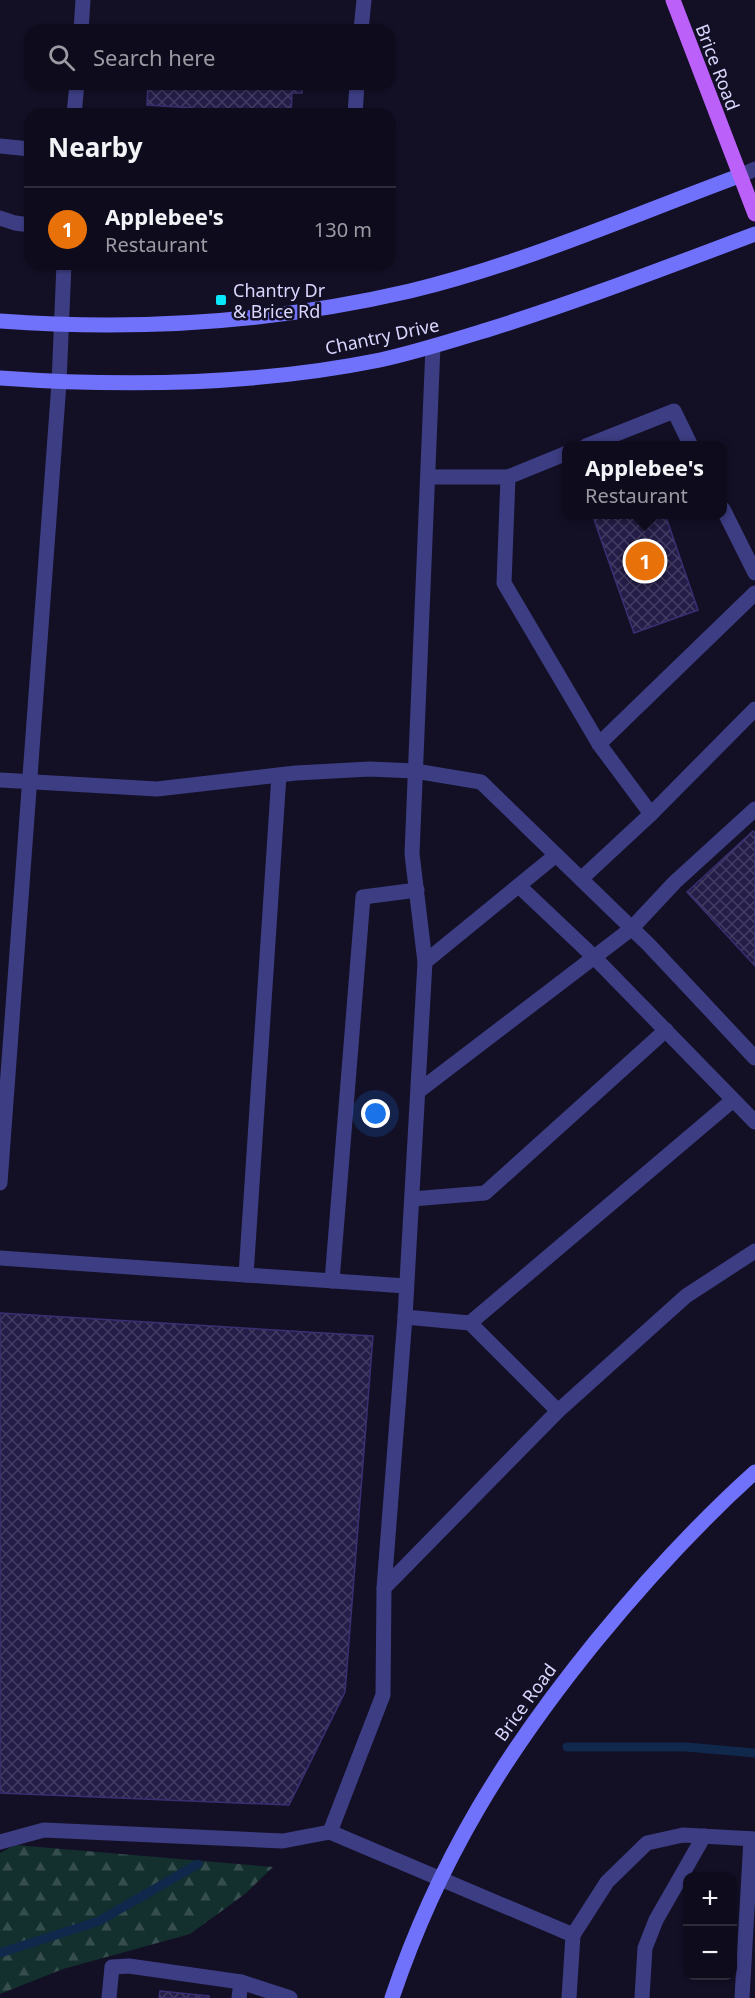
<!DOCTYPE html>
<html lang="en">
<head>
<meta charset="utf-8">
<style>
	:root { --surface:#0e0c1c; --page:#171525; --text:#f1f3f6; --muted:#9b9ba3; --line:#2e2c3b; --accent:#db2777 }
	body { margin:0; font-family:"Noto Sans",sans-serif; background:var(--page); color:var(--text) }
	.controls { position:absolute; right:18px; bottom:18px; display:grid; overflow:hidden; border-radius:12px; box-shadow:0 2px 4px #0004 }
	.controls button { width:54px; height:54px; display:grid; place-items:center; padding:0; border:0; border-bottom:2px solid var(--line); background:var(--surface); color:var(--text); font:30px sans-serif }
	.you { position:absolute; left:376px; top:1114px; width:21px; height:21px; margin:-15px; border:4px solid #fff; border-radius:50%; background:#1a73e8; box-shadow:0 0 0 9px #1a73e833 }
	.badge { display:grid; place-items:center; width:39px; height:39px; border-radius:50%; background:var(--accent); color:#fff; font-size:20px; font-weight:700 }
	.pin { position:absolute; translate:-50% -50%; border:3px solid #fff; box-shadow:0 2px 6px #0006 }
	.popup { position:absolute; left:562px; top:441px; width:165px; height:78px; box-sizing:border-box; display:grid; place-content:center; border-radius:12px; background:var(--surface); filter:drop-shadow(0 2px 4px #0005); font-size:20px; white-space:nowrap; color:var(--muted) }
	.popup b { font-size:22px; color:var(--text) }
	.popup::after { content:''; position:absolute; left:50%; top:100%; margin-left:-12px; border:12px solid transparent; border-top-color:var(--surface) }
	.list { margin:0; padding:0; list-style:none }
	h2 { display:flex; justify-content:space-between; align-items:center; height:78px; margin:0; padding:0 24px; font-size:26px }
	h2 small { font-size:20px; font-weight:400; color:var(--muted) }
	.list li { display:grid; grid-template-columns:39px 1fr auto; gap:18px; align-items:center; box-sizing:border-box; height:84px; padding:0 24px; border-top:2px solid var(--line) }
	.list b { display:block; font-size:22px; white-space:nowrap }
	.list p { margin:0; font-size:20px; white-space:nowrap; color:var(--muted) }
	.list em { font-size:20px; font-style:normal; color:var(--muted) }
	.icon { flex:none; width:33px; height:33px; fill:none; stroke:currentColor; stroke-width:2; stroke-linecap:round; stroke-linejoin:round }
	.map { position:relative; flex:none; width:755px; height:1998px; overflow:hidden }
	.search { position:absolute; background:var(--surface); box-shadow:0 2px 4px #0004; left:24px; top:24px; width:372px; height:66px; display:flex; align-items:center; gap:15px; box-sizing:border-box; padding:0 21px; border-radius:18px; color:var(--muted); font-size:22px }
	.panel { position:absolute; background:var(--surface); box-shadow:0 2px 4px #0004; left:24px; top:108px; width:372px; height:162px; border-radius:18px }
	.map>svg:first-child { display:block }
</style>
</head>
<body>
<div class="map">
<svg width="755" height="1998" viewBox="0 0 755 1998">
	<defs>
		<pattern id="forest-firs" width="22" height="20" patternUnits="userSpaceOnUse" patternTransform="scale(1.5)"><rect width="22" height="20" fill="#13302e"/><path d="M5 1l3.5 6h-7zM16 11l3.5 6h-7z" fill="#354d4d"/></pattern>
		<pattern id="building-cross-hatch" width="8" height="8" patternUnits="userSpaceOnUse" patternTransform="scale(1.5)"><rect width="8" height="8" fill="#241d47"/><path d="M0 0l8 8M0 8l8-8" fill="none" stroke="#433d63"/></pattern>
	</defs>
	<rect width="100%" height="100%" fill="#131026"/>
	<path fill="url(#forest-firs)" d="M 15,1845 L 273,1867 L 245,1894 L 190,1934 L 63,1969 L 0,1994 L 0,1853 Z"/>
	<g fill="none" stroke-linecap="round" stroke-linejoin="round">
		<g stroke="#10284b" stroke-width="9">
			<path d="M 567,1747 L 686,1747 L 755,1753"/>
			<path d="M 0,1953 L 99,1921 L 198,1864"/>
		</g>
	</g>
	<g fill="url(#building-cross-hatch)" stroke="#3a2f72" stroke-width="1.5">
		<path d="M 148,84 L 302,84 L 302,93 L 292,93 L 291,114 L 195,114 L 193,108 L 147,105 Z"/>
		<path d="M 592,514 L 665,514 L 698,610 L 634,633 Z"/>
		<path d="M 753,831 L 755,833 L 755,966 L 687,892 Z"/>
		<path d="M 0,1313 L 373,1336 L 345,1692 L 289,1805 L 0,1793 Z"/>
		<path d="M 160,1991 L 209,1996 L 209,1998 L 159,1998 Z"/>
	</g>
	<g fill="none" stroke-linecap="round" stroke-linejoin="round">
		<g stroke="#3d3d84" stroke-width="15">
			<path d="M 81,30 L 83,0"/>
			<path d="M 361,30 L 364,0"/>
			<path d="M 74,114 L 77,84"/>
			<path d="M 355,114 L 357,84"/>
			<path d="M 0,146 L 30,149"/>
			<path d="M 739,176 L 755,169"/>
			<path d="M 0,218 L 15,223 L 30,225"/>
			<path d="M 433,346 L 412,854 L 425,962 L 405,1317 L 384,1588 L 383,1695 L 330,1832 L 573,1935 L 607,1882 L 647,1843 L 683,1835 L 755,1839"/>
			<path d="M 586,446 L 674,411 L 691,446"/>
			<path d="M 567,453 L 508,477 L 504,583 L 599,744 L 651,814"/>
			<path d="M 429,477 L 508,477"/>
			<path d="M 723,509 L 755,573"/>
			<path d="M 599,744 L 755,593"/>
			<path d="M 0,780 L 157,789 L 296,773 L 370,769 L 415,771 L 481,782 L 649,945 L 755,1058"/>
			<path d="M 581,879 L 651,814 L 755,709"/>
			<path d="M 519,886 L 594,957 L 755,1122"/>
			<path d="M 425,962 L 556,855"/>
			<path d="M 420,1090 L 631,929 L 675,882 L 755,809"/>
			<path d="M 0,1183 L 59,383 L 64,264"/>
			<path d="M 412,1199 L 485,1193 L 666,1030"/>
			<path d="M 0,1258 L 406,1286"/>
			<path d="M 246,1275 L 279,775"/>
			<path d="M 332,1281 L 363,897 L 417,890"/>
			<path d="M 405,1317 L 470,1323 L 558,1411"/>
			<path d="M 470,1323 L 733,1100"/>
			<path d="M 384,1588 L 558,1411 L 686,1296 L 755,1251"/>
			<path d="M 0,1842 L 44,1830 L 283,1841 L 330,1832"/>
			<path d="M 109,1998 L 112,1967 L 129,1966 L 241,1982 L 290,1998"/>
			<path d="M 239,1998 L 241,1982"/>
			<path d="M 569,1998 L 573,1935"/>
			<path d="M 642,1998 L 645,1948 L 656,1920 L 704,1836"/>
			<path d="M 742,1998 L 751,1839"/>
		</g>
		<g stroke="#7172fb" stroke-width="15">
			<path d="M 0,321 C 136,331 277,322 410,291 C 522,264 631,216 739,176"/>
			<path d="M 0,378 C 126,387 257,385 380,360 C 417,352 454,340 490,329 C 579,301 667,267 755,234"/>
			<path d="M 392,1998 C 438,1861 505,1753 596,1641 C 646,1580 696,1525 755,1472"/>
		</g>
		<path stroke="#bb61fa" stroke-width="15" d="M 673,0 L 755,214"/>
	</g>
	<rect fill="#09e8f8" stroke="#131026" stroke-width="2" x="215" y="294" width="12" height="12" rx="3"/>
	<g text-anchor="middle" dominant-baseline="central" stroke-width="5" stroke-linejoin="round" paint-order="stroke">
		<g font-size="18" fill="#dad7fe" stroke="#131026">
			<text transform="translate(718 67) rotate(69)">Brice Road</text>
			<text transform="translate(382 336) rotate(-12)">Chantry Drive</text>
			<text transform="translate(525 1702) rotate(-54)">Brice Road</text>
		</g>
		<g font-size="18" fill="#dad7fe" stroke="#131026" text-anchor="start">
			<text x="233" y="290">Chantry Dr<tspan x="233" dy="21">&amp; Brice Rd</tspan></text>
		</g>
	</g>
</svg>
<div class="controls">
<button>+</button>
<button>−</button>
</div>
<div class="you"></div>
<div class="pin badge" style="left:645px;top:561px;background:#e8710a">1</div>
<div class="popup"><b>Applebee's</b>Restaurant</div>
<div class="search"><svg class="icon" aria-label="search" viewBox="0 0 24 24"><circle cx="10" cy="10" r="6"/><path d="M15 15l6 6"/></svg>Search here</div>
<section class="panel">
<h2>Nearby<small></small></h2>
<ul class="list">
<li><span class="badge" style="background:#e8710a">1</span><div><b>Applebee's</b><p>Restaurant</p></div><em>130 m</em></li>
</ul>
</section>
</div>
</body>
</html>
